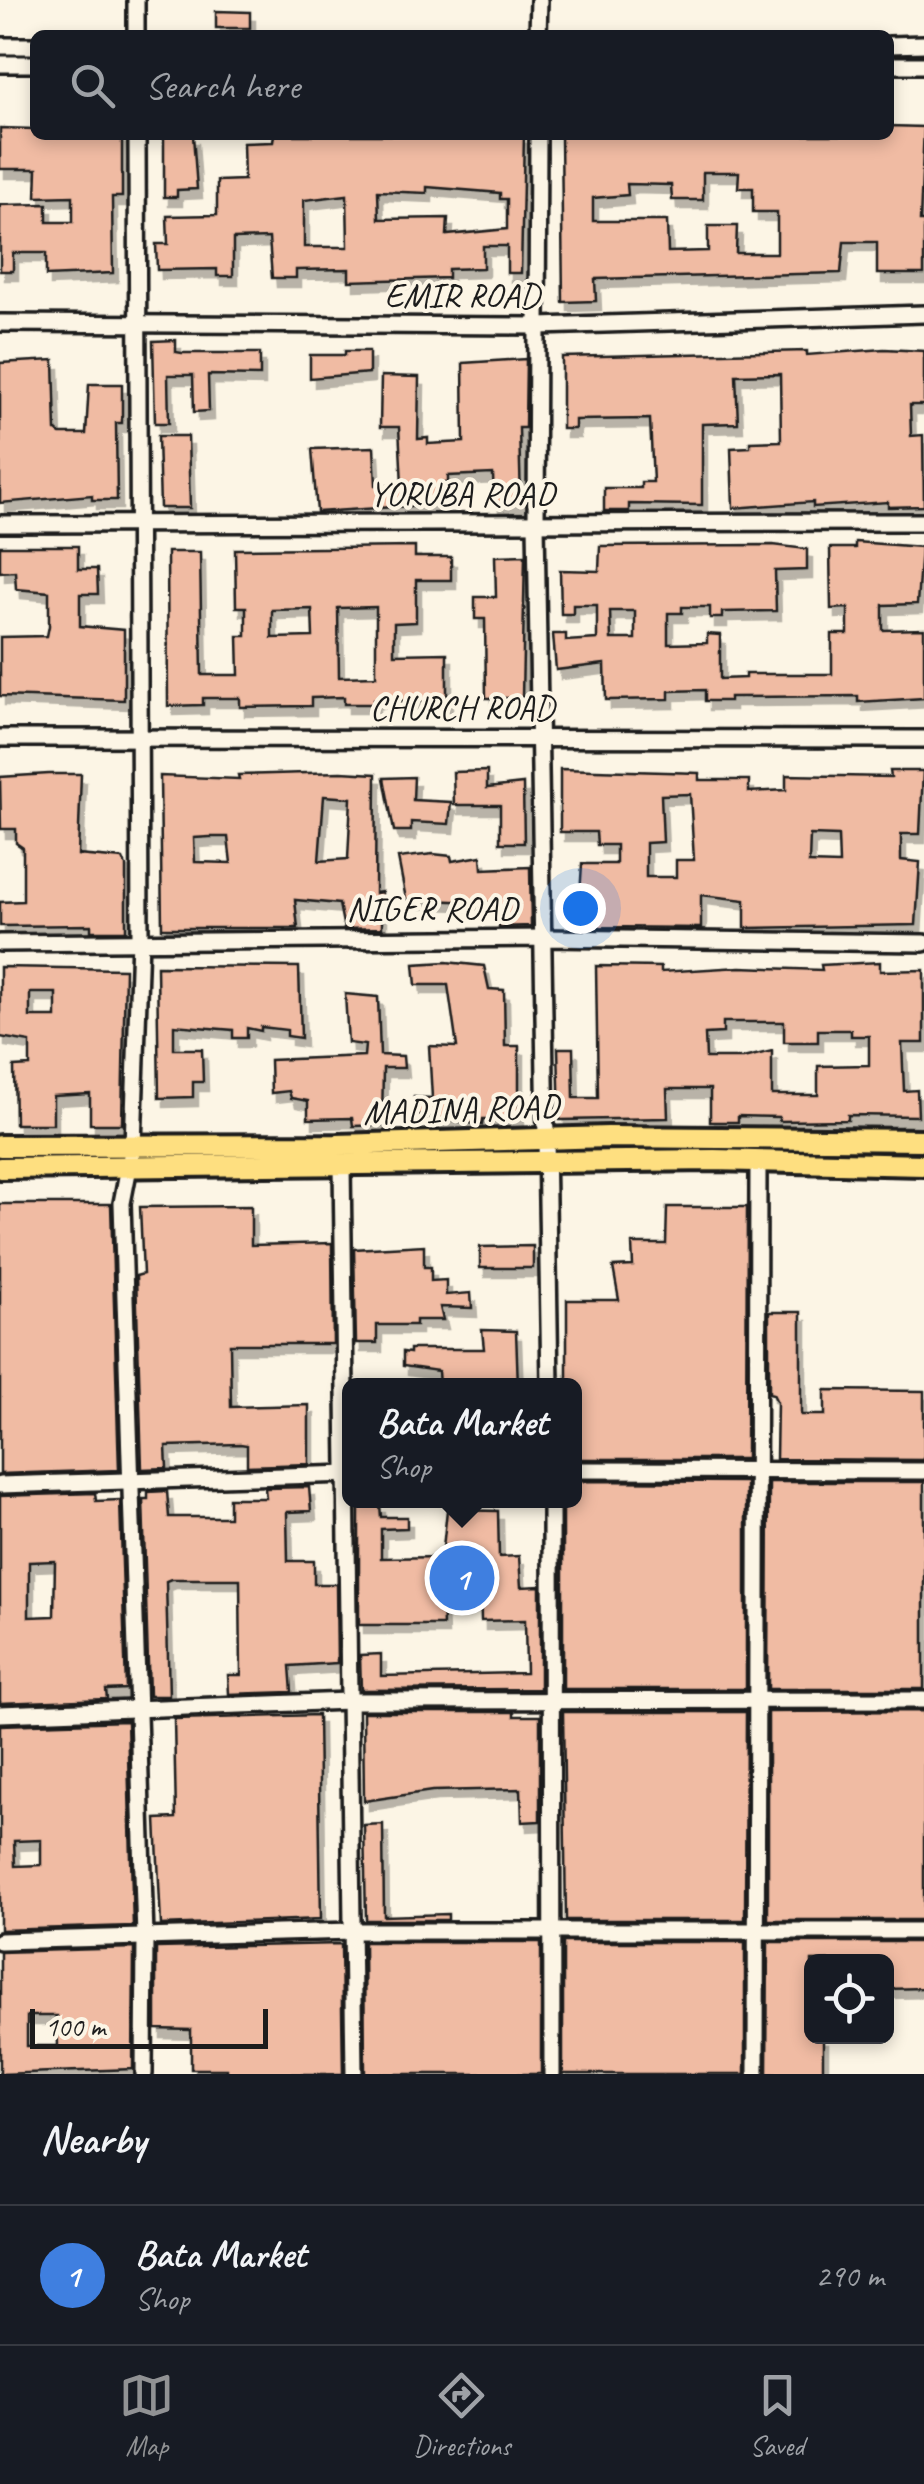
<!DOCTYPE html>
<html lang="en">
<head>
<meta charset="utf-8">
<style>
	:root { --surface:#171b24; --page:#242831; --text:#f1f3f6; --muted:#9ea1a6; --line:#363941; --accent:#919294 }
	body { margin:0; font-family:Caveat,sans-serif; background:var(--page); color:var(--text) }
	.controls { position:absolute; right:30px; bottom:30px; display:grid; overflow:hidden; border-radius:15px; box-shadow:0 5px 15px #0003 }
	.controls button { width:90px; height:90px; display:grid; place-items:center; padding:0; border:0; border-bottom:2px solid var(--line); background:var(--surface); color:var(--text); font:50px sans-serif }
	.scale { position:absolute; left:30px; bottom:25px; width:238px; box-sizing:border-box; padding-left:10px; border:5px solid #1c1c1c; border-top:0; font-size:28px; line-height:35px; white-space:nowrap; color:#1c1c1c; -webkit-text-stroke:8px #fcf5e5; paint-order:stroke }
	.you { position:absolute; left:580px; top:908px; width:35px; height:35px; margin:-25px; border:8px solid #fff; border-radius:50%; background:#1a73e8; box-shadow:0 0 0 15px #1a73e833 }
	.badge { display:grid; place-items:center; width:65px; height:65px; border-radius:50%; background:var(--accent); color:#fff; font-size:32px; font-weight:700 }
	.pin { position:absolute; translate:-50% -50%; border:5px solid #fff; box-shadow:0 2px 10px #0006 }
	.popup { position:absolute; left:342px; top:1378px; width:240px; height:130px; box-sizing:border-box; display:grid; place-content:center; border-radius:15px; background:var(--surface); filter:drop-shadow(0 2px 8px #0005); font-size:32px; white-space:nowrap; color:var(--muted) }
	.popup b { font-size:38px; color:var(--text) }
	.popup::after { content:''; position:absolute; left:50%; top:100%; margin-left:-20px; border:20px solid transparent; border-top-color:var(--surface) }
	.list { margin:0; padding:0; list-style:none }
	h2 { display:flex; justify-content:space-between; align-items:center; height:130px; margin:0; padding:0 40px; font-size:42px }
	h2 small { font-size:32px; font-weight:400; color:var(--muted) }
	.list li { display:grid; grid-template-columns:65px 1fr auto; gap:30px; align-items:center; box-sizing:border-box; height:140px; padding:0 40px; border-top:2px solid var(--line) }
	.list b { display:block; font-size:38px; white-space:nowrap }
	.list p { margin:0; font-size:32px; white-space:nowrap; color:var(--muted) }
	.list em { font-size:32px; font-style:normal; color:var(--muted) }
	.icon { flex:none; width:55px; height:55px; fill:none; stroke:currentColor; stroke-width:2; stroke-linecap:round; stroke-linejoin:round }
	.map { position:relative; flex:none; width:924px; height:2074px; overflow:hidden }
	.search { position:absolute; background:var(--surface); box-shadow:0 5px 15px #0003; left:30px; right:30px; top:30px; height:110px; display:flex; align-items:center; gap:25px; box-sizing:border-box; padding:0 35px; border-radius:15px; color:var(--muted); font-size:38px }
	.sheet { height:270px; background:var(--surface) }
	nav { display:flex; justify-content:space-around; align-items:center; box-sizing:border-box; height:140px; border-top:2px solid var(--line); background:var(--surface); font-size:28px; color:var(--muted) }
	nav a { display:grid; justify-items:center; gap:5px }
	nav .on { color:var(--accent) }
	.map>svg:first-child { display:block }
</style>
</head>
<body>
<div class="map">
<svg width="924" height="2074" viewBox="0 0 924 2074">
	<defs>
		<filter id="shadow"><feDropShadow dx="5" dy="9" stdDeviation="0" flood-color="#0004"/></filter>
	</defs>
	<rect width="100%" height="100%" fill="#fcf5e5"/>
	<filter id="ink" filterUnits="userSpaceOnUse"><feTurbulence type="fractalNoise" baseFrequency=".01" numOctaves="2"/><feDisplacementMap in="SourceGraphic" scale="20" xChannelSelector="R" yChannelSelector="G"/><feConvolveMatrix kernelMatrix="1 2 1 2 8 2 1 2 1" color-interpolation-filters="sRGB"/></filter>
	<g filter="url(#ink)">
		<g fill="#f0bba3" stroke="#1c1c1c" stroke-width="2.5" fill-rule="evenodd" filter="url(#shadow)">
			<path d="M 216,11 L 250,12 L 250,28 L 216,28 Z"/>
			<path d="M 889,126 L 924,127 L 920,221 L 924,221 L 924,274 L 877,274 L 877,242 L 844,242 L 841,273 L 595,279 L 596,301 L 563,302 L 561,135 L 889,135 ZM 703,172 L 739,172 L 738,188 L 753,188 L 753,212 L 777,212 L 777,253 L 736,253 L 737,226 L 708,226 L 708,251 L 668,252 L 667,221 L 593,221 L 593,198 L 628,195 L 627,184 L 671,185 L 672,200 L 703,200 Z"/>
			<path d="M 0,128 L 35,129 L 35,135 L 122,135 L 122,197 L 112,197 L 113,273 L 46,276 L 46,253 L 13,253 L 13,271 L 0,271 L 0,205 L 47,204 L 47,222 L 73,222 L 73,196 L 36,197 L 37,169 L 0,169 Z"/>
			<path d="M 164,135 L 193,135 L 197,189 L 177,190 L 177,197 L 164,197 Z"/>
			<path d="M 274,135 L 524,135 L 521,273 L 507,273 L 507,246 L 483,246 L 483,268 L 448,269 L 448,278 L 349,281 L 349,269 L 296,270 L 296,278 L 272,278 L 269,238 L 233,239 L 233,276 L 217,276 L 217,269 L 157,270 L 156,244 L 168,244 L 167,216 L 217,215 L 217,181 L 244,180 L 243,143 L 273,142 ZM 427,187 L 500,193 L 500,199 L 507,199 L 507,229 L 447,235 L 448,218 L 379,219 L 378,191 L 427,193 ZM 347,195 L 348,247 L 304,247 L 304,200 Z"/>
			<path d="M 176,340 L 176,352 L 182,353 L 260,353 L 260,376 L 208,375 L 209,411 L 194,412 L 193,375 L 168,375 L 169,423 L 155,423 L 153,341 Z"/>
			<path d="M 884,349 L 924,351 L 924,405 L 910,405 L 911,436 L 923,435 L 924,506 L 888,507 L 888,502 L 813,507 L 813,502 L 733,508 L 731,448 L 750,447 L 750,442 L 781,441 L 780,374 L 736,375 L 738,423 L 702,424 L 702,505 L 629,504 L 629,511 L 604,511 L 604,488 L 641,488 L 641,482 L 653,482 L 650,419 L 575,420 L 575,429 L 562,429 L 562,357 L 807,351 L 807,355 Z"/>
			<path d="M 345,351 L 369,351 L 369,373 L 310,378 L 310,355 L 345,355 Z"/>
			<path d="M 526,359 L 525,428 L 519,428 L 521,502 L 494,503 L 493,474 L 448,476 L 448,483 L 441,483 L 441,504 L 317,512 L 312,449 L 374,447 L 376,485 L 402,485 L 399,427 L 380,427 L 381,376 L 419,377 L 418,439 L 428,438 L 428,444 L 464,442 L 463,363 Z"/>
			<path d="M 54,360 L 56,431 L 60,434 L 86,434 L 89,384 L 122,384 L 122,423 L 116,423 L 117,500 L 92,500 L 92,495 L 0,503 L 0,363 Z"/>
			<path d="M 158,436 L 188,436 L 190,508 L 160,508 Z"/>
			<path d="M 855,542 L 921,547 L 917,604 L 883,605 L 883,630 L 924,629 L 924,698 L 858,702 L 858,696 L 730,697 L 730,701 L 705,701 L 705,690 L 669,691 L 669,699 L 606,700 L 605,664 L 556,670 L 553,634 L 566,634 L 566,641 L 597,639 L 597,605 L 573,605 L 573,614 L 561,614 L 560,570 L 599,571 L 600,546 L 773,545 L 807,549 L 807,570 L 775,571 L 776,611 L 722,612 L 722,618 L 710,618 L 710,607 L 682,607 L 682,613 L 668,613 L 668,644 L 707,643 L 707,634 L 720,635 L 720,679 L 745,678 L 745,674 L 832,674 L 832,634 L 848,634 L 848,608 L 831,609 L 830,548 L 855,548 ZM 610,611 L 635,611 L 635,639 L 611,639 Z"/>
			<path d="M 0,546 L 78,546 L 78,569 L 97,569 L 98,594 L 80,594 L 80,626 L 124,630 L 124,700 L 0,696 L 0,637 L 47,636 L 49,626 L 49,592 L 16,589 L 15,571 L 0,572 Z"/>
			<path d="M 415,547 L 415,557 L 451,557 L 451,580 L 416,580 L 416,622 L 394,623 L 394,654 L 447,653 L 447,703 L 374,699 L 374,704 L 344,704 L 344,697 L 311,698 L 311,706 L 240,707 L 240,698 L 203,698 L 203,705 L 168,706 L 167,552 L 200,552 L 202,675 L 239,675 L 238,636 L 246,636 L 246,607 L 236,607 L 235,549 ZM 376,607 L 376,676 L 339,677 L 338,608 ZM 312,609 L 313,637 L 272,638 L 272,610 Z"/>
			<path d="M 525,555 L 522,698 L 486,698 L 485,619 L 475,619 L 475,597 L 496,597 L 495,556 Z"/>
			<path d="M 560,769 L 699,773 L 699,780 L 749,780 L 749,792 L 786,790 L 786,775 L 891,777 L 890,771 L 923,771 L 920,834 L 901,834 L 901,860 L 920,862 L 916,925 L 745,928 L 745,900 L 701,895 L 701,928 L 599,927 L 598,896 L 580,895 L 582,864 L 616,864 L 616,845 L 597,845 L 596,832 L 560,832 ZM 690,794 L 694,860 L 676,860 L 676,877 L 646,877 L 646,843 L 663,842 L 661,795 ZM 810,835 L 838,836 L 839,864 L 809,863 Z"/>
			<path d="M 487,771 L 487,788 L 523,784 L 524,843 L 500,843 L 500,805 L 454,805 L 453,772 Z"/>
			<path d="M 341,772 L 376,774 L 375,893 L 382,892 L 382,928 L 344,929 L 339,904 L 295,900 L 298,928 L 162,928 L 160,776 L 239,779 L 238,775 ZM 324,796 L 351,798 L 348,859 L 319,861 ZM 210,837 L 228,837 L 231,863 L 195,862 L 194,838 Z"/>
			<path d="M 49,774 L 81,774 L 78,855 L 123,859 L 126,866 L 126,931 L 91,931 L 91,925 L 0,926 L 0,902 L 23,901 L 23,848 L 16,843 L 16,829 L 1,829 L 0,777 Z"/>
			<path d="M 414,777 L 413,800 L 451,802 L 449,824 L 411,822 L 411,831 L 394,831 L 384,778 Z"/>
			<path d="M 433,854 L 451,856 L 452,861 L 481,856 L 482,869 L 530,867 L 531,926 L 499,927 L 498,903 L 406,899 L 398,858 Z"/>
			<path d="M 446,962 L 484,966 L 489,989 L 504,990 L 505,1046 L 519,1046 L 519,1119 L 483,1119 L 482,1125 L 416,1115 L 414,1097 L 432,1098 L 429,1046 L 457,1047 L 448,985 L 416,985 L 414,964 Z"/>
			<path d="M 880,962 L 880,971 L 924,970 L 924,1043 L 902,1043 L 904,1091 L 917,1090 L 918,1116 L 848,1115 L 848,1120 L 779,1121 L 779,1117 L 738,1116 L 738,1122 L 710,1122 L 710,1089 L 667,1089 L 668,1118 L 560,1120 L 558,1048 L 573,1048 L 574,1098 L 598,1098 L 596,966 L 661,967 L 661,972 L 740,967 L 822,970 L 821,965 ZM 723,1022 L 784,1022 L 784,1042 L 818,1042 L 818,1030 L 851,1030 L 851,1036 L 869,1036 L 869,1065 L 818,1066 L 818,1095 L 772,1095 L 772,1051 L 743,1058 L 706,1058 L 705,1034 L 723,1033 Z"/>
			<path d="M 157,966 L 299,967 L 301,1038 L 287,1036 L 287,1030 L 261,1027 L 261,1031 L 247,1028 L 247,1038 L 233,1038 L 233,1030 L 174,1025 L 174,1049 L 202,1049 L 203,1082 L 193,1082 L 193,1097 L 159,1098 Z"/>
			<path d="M 0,967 L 125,969 L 122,1124 L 90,1124 L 90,1094 L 53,1096 L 53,1124 L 15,1124 L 14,1067 L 30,1066 L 30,1042 L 0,1037 ZM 30,993 L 56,993 L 56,1017 L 30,1017 Z"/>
			<path d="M 345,994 L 378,997 L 380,1055 L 403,1056 L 404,1068 L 383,1068 L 382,1125 L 353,1126 L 352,1118 L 308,1119 L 308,1101 L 291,1098 L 289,1091 L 271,1093 L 270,1060 L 364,1056 L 365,1045 L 348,1043 Z"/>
			<path d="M 0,1204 L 111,1204 L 119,1470 L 0,1474 Z"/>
			<path d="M 251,1206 L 251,1245 L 332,1243 L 333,1344 L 230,1344 L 231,1407 L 309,1405 L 309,1464 L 247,1466 L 247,1445 L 240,1444 L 166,1446 L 167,1468 L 142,1469 L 136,1276 L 143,1274 L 140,1207 Z"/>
			<path d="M 667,1207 L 747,1207 L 746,1459 L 574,1459 L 574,1386 L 567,1386 L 567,1300 L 619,1300 L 613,1267 L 633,1266 L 632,1244 L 666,1244 Z"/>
			<path d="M 424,1245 L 424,1267 L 431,1267 L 431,1281 L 446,1280 L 446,1295 L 471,1293 L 472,1308 L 440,1307 L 443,1320 L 416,1320 L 416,1325 L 377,1325 L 377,1343 L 356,1343 L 354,1249 Z"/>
			<path d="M 533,1246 L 533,1268 L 480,1268 L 480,1247 Z"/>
			<path d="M 769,1312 L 801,1312 L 801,1415 L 825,1415 L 825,1390 L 924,1391 L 924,1460 L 776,1459 L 777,1402 L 773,1394 L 769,1393 Z"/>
			<path d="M 482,1330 L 516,1331 L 518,1386 L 439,1386 L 438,1371 L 403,1366 L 403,1352 L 410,1353 L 410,1349 L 484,1349 Z"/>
			<path d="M 574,1481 L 746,1482 L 746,1689 L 563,1689 L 563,1500 L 574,1500 Z"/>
			<path d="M 769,1482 L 924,1482 L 924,1689 L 768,1689 Z"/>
			<path d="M 309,1487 L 311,1511 L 287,1512 L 288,1561 L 314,1561 L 314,1584 L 336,1584 L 337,1663 L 290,1666 L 292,1692 L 229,1694 L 228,1675 L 241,1675 L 240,1579 L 171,1579 L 166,1581 L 169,1696 L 149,1696 L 143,1499 L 148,1499 L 148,1492 L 167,1491 L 169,1517 L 229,1517 L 229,1498 L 266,1498 L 265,1488 Z"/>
			<path d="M 95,1493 L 96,1501 L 120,1500 L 126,1689 L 106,1690 L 107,1699 L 0,1703 L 0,1496 ZM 55,1561 L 54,1616 L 29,1617 L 29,1562 Z"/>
			<path d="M 359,1504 L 380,1504 L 381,1517 L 407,1517 L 407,1528 L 381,1529 L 381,1558 L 442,1557 L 447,1510 L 498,1511 L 499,1557 L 519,1556 L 521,1587 L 540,1586 L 540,1689 L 361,1690 L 360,1655 L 381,1654 L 381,1676 L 526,1673 L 525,1620 L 481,1621 L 480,1576 L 441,1577 L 443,1625 L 359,1625 Z"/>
			<path d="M 924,1711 L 924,1920 L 768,1920 L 768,1712 Z"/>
			<path d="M 363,1712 L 514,1712 L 514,1716 L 540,1716 L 540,1821 L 522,1822 L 521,1789 L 432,1791 L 364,1801 Z"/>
			<path d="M 563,1712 L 746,1712 L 745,1920 L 566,1920 Z"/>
			<path d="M 318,1715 L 321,1919 L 161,1925 L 156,1819 L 176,1818 L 174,1719 Z"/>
			<path d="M 127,1721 L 133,1926 L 0,1930 L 0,1725 ZM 41,1840 L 41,1865 L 15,1866 L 14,1841 Z"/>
			<path d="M 383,1824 L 384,1916 L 448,1914 L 448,1920 L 366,1920 L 364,1825 Z"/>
			<path d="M 364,1942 L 541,1942 L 541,2074 L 365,2074 Z"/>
			<rect x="563" y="1942" width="182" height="132"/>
			<path d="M 768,1942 L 924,1942 L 924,1988 L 886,1989 L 886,1960 L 812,1961 L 812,2036 L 823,2036 L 823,2074 L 767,2074 Z"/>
			<path d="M 341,1944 L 343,2074 L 227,2074 L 227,2069 L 191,2069 L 191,2030 L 156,2029 L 156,1948 Z"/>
			<path d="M 134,1948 L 133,2069 L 0,2074 L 0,1952 ZM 27,2016 L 57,2016 L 58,2046 L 27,2046 Z"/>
		</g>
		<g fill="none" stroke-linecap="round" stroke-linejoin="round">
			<g stroke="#1c1c1c" stroke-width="22">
				<g id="minor">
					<path d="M 136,0 L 136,35"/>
					<path d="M 538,35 L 539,0"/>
					<path d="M 889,45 L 924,44"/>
					<path d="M 0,46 L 35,46"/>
					<path d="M 0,64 L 35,64"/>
					<path d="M 889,65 L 924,65"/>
					<path d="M 137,135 L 140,939 L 133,1146 L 122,1203 L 145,1937 L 144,2074"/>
					<path d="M 538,135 L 536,523 L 550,1386"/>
					<path d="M 0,323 L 539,326 L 924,314"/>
					<path d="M 0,524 L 924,522"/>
					<path d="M 0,738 L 924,739"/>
					<path d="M 0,943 L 545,938 L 924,943"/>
					<path d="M 342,1165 L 354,2074"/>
					<path d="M 574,1470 L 924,1471"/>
					<path d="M 0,1485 L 350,1474"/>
					<path d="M 551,1500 L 552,2074"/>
					<path d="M 0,1714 L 348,1701 L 924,1700"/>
					<path d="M 0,1941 L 353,1931 L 924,1931"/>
					<path d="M 756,2074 L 758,1160"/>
				</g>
			</g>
			<g stroke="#1c1c1c" stroke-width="28">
				<g id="major">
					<path d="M 0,1146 L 337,1145 L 608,1137 L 924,1140"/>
					<path d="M 0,1168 L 714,1160 L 924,1165"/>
				</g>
			</g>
			<use href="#minor" stroke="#fcf5e5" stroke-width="15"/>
			<use href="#major" stroke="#fedf80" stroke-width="20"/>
		</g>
	</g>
	<g text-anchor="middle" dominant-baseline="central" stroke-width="8" stroke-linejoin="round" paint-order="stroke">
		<g font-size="35" fill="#1c1c1c" stroke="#fcf5e5">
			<text x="462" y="295">EMIR ROAD</text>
			<text x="462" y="493">YORUBA ROAD</text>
			<text x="462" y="707">CHURCH ROAD</text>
			<text x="432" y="908">NIGER ROAD</text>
			<text transform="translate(461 1109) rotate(-2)">MADINA ROAD</text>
		</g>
	</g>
</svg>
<div class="controls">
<button><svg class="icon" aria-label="locate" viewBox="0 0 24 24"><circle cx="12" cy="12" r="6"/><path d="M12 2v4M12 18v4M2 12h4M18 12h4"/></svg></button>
</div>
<div class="scale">100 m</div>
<div class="you"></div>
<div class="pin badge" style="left:462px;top:1578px;background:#3f7fe0">1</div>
<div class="popup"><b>Bata Market</b>Shop</div>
<div class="search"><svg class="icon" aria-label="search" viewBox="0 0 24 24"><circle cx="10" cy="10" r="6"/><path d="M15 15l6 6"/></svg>Search here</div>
</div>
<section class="sheet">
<h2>Nearby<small></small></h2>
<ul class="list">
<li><span class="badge" style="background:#3f7fe0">1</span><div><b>Bata Market</b><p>Shop</p></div><em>290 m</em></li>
</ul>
</section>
<nav>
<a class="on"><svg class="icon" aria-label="map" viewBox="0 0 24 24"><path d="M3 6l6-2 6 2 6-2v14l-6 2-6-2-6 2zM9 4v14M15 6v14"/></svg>Map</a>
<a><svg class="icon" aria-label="directions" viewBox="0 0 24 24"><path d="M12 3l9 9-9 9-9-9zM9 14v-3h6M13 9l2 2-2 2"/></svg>Directions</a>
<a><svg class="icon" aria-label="saved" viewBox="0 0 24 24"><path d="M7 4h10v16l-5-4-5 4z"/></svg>Saved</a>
</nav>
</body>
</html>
